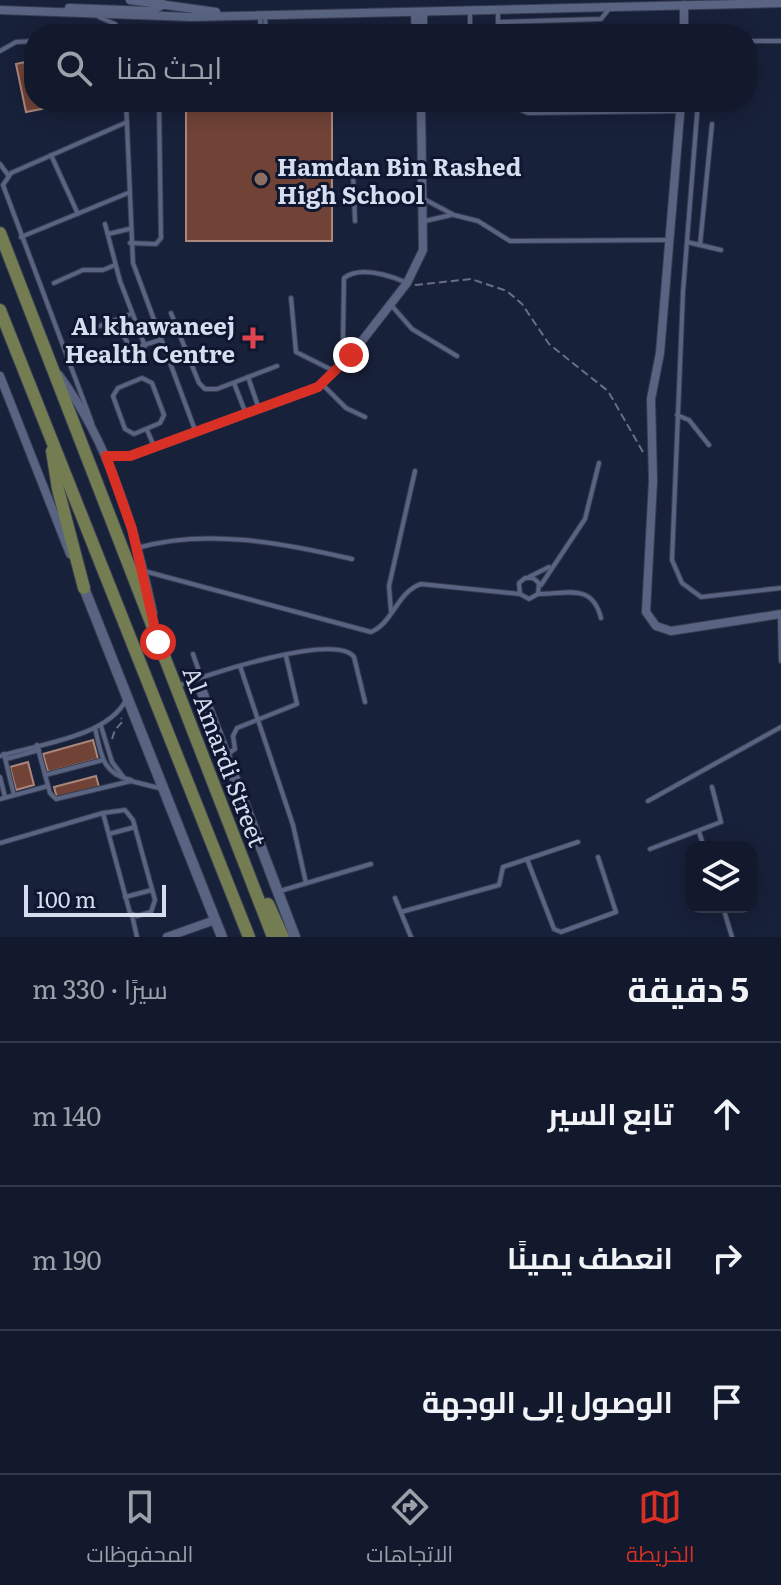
<!DOCTYPE html>
<html lang="ar">
<head>
<meta charset="utf-8">
<style>
	:root { --surface:#12192c; --page:#1f2638; --text:#f1f3f6; --muted:#9ca0a9; --line:#313848; --accent:#d93025 }
	body { margin:0; font-family:Literata,Cairo,serif; background:var(--page); color:var(--text); direction:rtl }
	.controls { position:absolute; right:24px; bottom:24px; display:grid; overflow:hidden; border-radius:16px; box-shadow:0 4px 20px #0003 }
	.controls button { width:72px; height:72px; display:grid; place-items:center; padding:0; border:0; border-bottom:2px solid var(--line); background:var(--surface); color:var(--text); font:40px sans-serif }
	.scale { position:absolute; left:24px; bottom:20px; width:142px; box-sizing:border-box; padding-left:8px; border:4px solid #d6ddee; border-top:0; font-size:22px; line-height:28px; white-space:nowrap; color:#d6ddee; -webkit-text-stroke:6px #0f1730; paint-order:stroke }
	.stop { position:absolute; width:24px; height:24px; margin:-18px; border:6px solid #d93025; border-radius:50%; background:#fff }
	.stop.end { background:#d93025; border-color:#fff; box-shadow:0 2px 8px #0008 }
	.list { margin:0; padding:0; list-style:none }
	h2 { display:flex; justify-content:space-between; align-items:center; height:104px; margin:0; padding:0 32px; font-size:34px }
	h2 small { font-size:26px; font-weight:400; color:var(--muted) }
	.list li { display:grid; grid-template-columns:52px 1fr auto; gap:24px; align-items:center; box-sizing:border-box; height:144px; padding:0 32px; border-top:2px solid var(--line) }
	.list b { display:block; font-size:30px; white-space:nowrap }
	.list em { font-size:26px; font-style:normal; color:var(--muted) }
	.icon { flex:none; width:44px; height:44px; fill:none; stroke:currentColor; stroke-width:2; stroke-linecap:round; stroke-linejoin:round }
	.map { position:relative; flex:none; width:781px; height:937px; overflow:hidden; direction:ltr }
	.search { position:absolute; background:var(--surface); box-shadow:0 4px 20px #0003; left:24px; right:24px; top:24px; height:88px; display:flex; align-items:center; gap:20px; box-sizing:border-box; padding:0 28px; border-radius:32px; color:var(--muted); font-size:30px }
	.sheet { height:536px; background:var(--surface) }
	nav { display:flex; justify-content:space-around; align-items:center; box-sizing:border-box; height:112px; border-top:2px solid var(--line); background:var(--surface); font-size:22px; color:var(--muted) }
	nav a { display:grid; justify-items:center; gap:4px }
	nav .on { color:var(--accent) }
	.map>svg:first-child { display:block }
</style>
</head>
<body>
<div class="map">
<svg width="781" height="937" viewBox="0 0 781 937">
	<rect width="100%" height="100%" fill="#18213a"/>
	<g fill="#714337" stroke="#ac867b" stroke-width="2">
		<path d="M 34,60 L 34,102 L 77,102 L 26,112 L 16,64 Z"/>
		<rect x="186" y="104" width="146" height="137"/>
		<path d="M 93,740 L 98,759 L 48,772 L 43,754 Z"/>
		<path d="M 28,762 L 34,785 L 16,790 L 10,767 Z"/>
		<path d="M 96,776 L 99,787 L 57,798 L 54,787 Z"/>
	</g>
	<g fill="none" stroke-linecap="round" stroke-linejoin="round">
		<g stroke="#373c51" stroke-width="6">
			<g id="service">
				<path d="M 498,11 L 498,34"/>
				<path d="M 470,12 L 470,34"/>
				<path d="M 265,16 L 266,34"/>
				<path d="M 99,17 L 115,24 L 122,34"/>
				<path d="M 260,17 L 261,34"/>
				<path d="M 498,22 L 601,19 L 609,9"/>
				<path d="M 747,41 L 781,41"/>
				<path d="M 0,51 L 16,42 L 34,41"/>
				<path d="M 126,102 L 133,263 L 195,430"/>
				<path d="M 517,102 L 519,109 L 528,113 L 680,111"/>
				<path d="M 637,102 L 637,111"/>
				<path d="M 698,102 L 683,292 L 672,560 L 682,583 L 701,597 L 781,588"/>
				<path d="M 490,107 L 518,106"/>
				<path d="M 51,155 L 78,214"/>
				<path d="M 0,164 L 8,175"/>
				<path d="M 353,173 L 355,221"/>
				<path d="M 354,199 L 424,199 L 454,215 L 478,221 L 510,241 L 667,240"/>
				<path d="M 425,221 L 451,215"/>
				<path d="M 105,224 L 120,281 L 145,346"/>
				<path d="M 108,234 L 129,229"/>
				<path d="M 21,237 L 128,193"/>
				<path d="M 687,242 L 721,250"/>
				<path d="M 130,243 L 156,244 L 161,238 L 159,102"/>
				<path d="M 700,245 L 712,124"/>
				<path d="M 54,283 L 83,270 L 103,270 L 115,265"/>
				<path d="M 291,298 L 296,352 L 334,371"/>
				<path d="M 392,306 L 412,329 L 457,356"/>
				<path d="M 171,313 L 199,383 L 205,389 L 217,389 L 277,366"/>
				<path d="M 115,320 L 131,349 L 160,340"/>
				<path d="M 79,334 L 131,314"/>
				<path d="M 351,355 L 343,338 L 344,278 C 360,266 388,275 405,282"/>
				<path d="M 248,377 L 259,409"/>
				<path d="M 142,378 L 152,383 L 164,415 L 160,423 L 134,434 L 125,429 L 113,396 L 118,388 Z"/>
				<path d="M 234,383 L 246,414"/>
				<path d="M 322,384 L 346,408 L 365,417"/>
				<path d="M 677,415 L 689,420 L 709,445"/>
				<path d="M 92,423 L 3,185 L 11,173 L 127,122"/>
				<path d="M 147,430 L 154,446"/>
				<path d="M 137,548 C 206,528 284,543 352,559"/>
				<path d="M 144,571 L 371,632 C 393,623 397,592 421,584 L 520,594 L 529,599 L 538,594 L 539,583 L 533,578 L 525,578 L 519,583 L 520,594"/>
				<path d="M 529,577 L 549,567"/>
				<path d="M 541,585 L 585,519 L 599,463"/>
				<path d="M 538,594 C 569,594 592,583 601,618"/>
				<path d="M 391,611 L 389,586 L 415,471"/>
				<path d="M 780,615 L 781,661"/>
				<path d="M 193,654 L 201,677"/>
				<path d="M 240,666 L 293,825 L 306,883"/>
				<path d="M 177,686 C 206,675 335,632 354,657 L 365,702"/>
				<path d="M 101,726 L 112,762 L 124,778"/>
				<path d="M 95,728 C 101,754 102,774 131,780"/>
				<path d="M 37,745 L 50,793 L 56,799 L 131,781 L 159,788"/>
				<path d="M 4,754 L 14,795"/>
				<path d="M 226,755 L 235,749 L 233,736 L 237,728 L 297,704 L 286,656"/>
				<path d="M 0,756 C 39,744 107,737 126,700"/>
				<path d="M 6,759 L 39,750"/>
				<path d="M 45,775 L 103,760"/>
				<path d="M 0,777 L 5,797"/>
				<path d="M 0,799 L 48,786"/>
				<path d="M 648,801 L 781,727"/>
				<path d="M 699,832 L 704,847"/>
				<path d="M 109,834 L 135,827"/>
				<path d="M 0,843 L 103,813 L 125,810 L 133,820 L 155,900 L 151,912 L 137,916 L 130,913 L 103,813"/>
				<path d="M 650,849 L 721,822 L 712,787"/>
				<path d="M 527,859 L 554,929 L 561,932 L 616,912 L 598,857"/>
				<path d="M 280,891 L 371,864"/>
				<path d="M 125,897 L 152,890"/>
				<path d="M 395,898 L 411,937"/>
				<path d="M 723,907 L 732,937"/>
				<path d="M 401,912 L 499,885 L 503,867 L 578,842"/>
				<path d="M 132,915 L 137,937"/>
			</g>
		</g>
		<g stroke="#373c51" stroke-width="10">
			<g id="minor">
				<path d="M 130,0 L 216,12"/>
				<path d="M 684,5 L 684,34"/>
				<path d="M 69,8 L 151,11 L 161,6 L 161,0"/>
				<path d="M 0,10 L 192,17 L 781,3"/>
				<path d="M 415,14 L 416,34"/>
				<path d="M 423,14 L 423,34"/>
				<path d="M 681,102 L 660,353 L 651,399 L 653,481 L 646,612 L 656,626 L 671,631 L 781,614"/>
				<path d="M 59,375 C 110,445 135,529 153,613"/>
				<path d="M 0,376 L 70,554"/>
				<path d="M 106,456 L 130,456 L 318,387 L 351,355 L 407,283 L 423,250 L 421,102"/>
				<path d="M 167,937 L 215,920"/>
			</g>
		</g>
		<g stroke="#373c51" stroke-width="12">
			<g id="tertiary">
				<path d="M 84,588 L 222,937"/>
				<path d="M 202,692 L 295,937"/>
			</g>
		</g>
		<g stroke="#373c51" stroke-width="14">
			<g id="primary">
				<path d="M 0,233 L 273,937"/>
				<path d="M 0,310 L 249,937"/>
				<path d="M 52,451 L 58,489 L 84,588"/>
				<path d="M 268,904 L 283,937"/>
			</g>
		</g>
		<g stroke="#676f85" stroke-width="2" stroke-dasharray="8 4" stroke-linecap="butt">
			<path d="M 415,285 L 471,279 L 507,291 L 522,304 L 549,344 L 608,391 L 643,452"/>
			<path d="M 112,739 L 115,730 L 123,721 L 121,718"/>
		</g>
		<use href="#service" stroke="#596482" stroke-width="4"/>
		<use href="#minor" stroke="#596482" stroke-width="8"/>
		<use href="#tertiary" stroke="#596482" stroke-width="10"/>
		<use href="#primary" stroke="#737d51" stroke-width="12"/>
	</g>
	<g fill="none" stroke-linecap="round" stroke-linejoin="round">
		<path stroke="#d93025" stroke-width="10" d="M 158,642 L 132,529 L 106,456 L 130,456 L 318,387 L 351,355"/>
	</g>
	<circle fill="#8d6e63" stroke="#0f1730" stroke-width="3" cx="261" cy="179" r="8"/>
	<path fill="#e0444e" stroke="#0f1730" stroke-width="3" d="M249 326h8v8h8v8h-8v8h-8v-8h-8v-8h8z"/>
	<g text-anchor="middle" dominant-baseline="central" stroke-width="6" stroke-linejoin="round" paint-order="stroke">
		<g font-size="24" font-weight="bold" fill="#d6ddee" stroke="#0f1730" text-anchor="start">
			<text x="277" y="165">Hamdan Bin Rashed<tspan x="277" dy="28">High School</tspan></text>
			<text x="235" y="324" text-anchor="end">Al khawaneej<tspan x="235" dy="28">Health Centre</tspan></text>
		</g>
		<g font-size="24" fill="#d6ddee" stroke="#0f1730">
			<text transform="translate(226 756) rotate(69)">Al Amardi Street</text>
		</g>
	</g>
</svg>
<div class="controls">
<button><svg class="icon" aria-label="layers" viewBox="0 0 24 24"><path d="M12 4l9 5-9 5-9-5zM3 14l9 5 9-5"/></svg></button>
</div>
<div class="scale">100 m</div>
<div class="stop" style="left:158px;top:642px"></div>
<div class="stop end" style="left:351px;top:355px"></div>
<div class="search"><svg class="icon" aria-label="search" viewBox="0 0 24 24"><circle cx="10" cy="10" r="6"/><path d="M15 15l6 6"/></svg>ابحث هنا</div>
</div>
<section class="sheet">
<h2>5 دقيقة<small>سيرًا · 330 m</small></h2>
<ul class="list">
<li><svg class="icon" aria-label="ahead" viewBox="0 0 24 24"><path d="M12 20V5M6 11l6-6 6 6"/></svg><div><b>تابع السير</b></div><em>140 m</em></li>
<li><svg class="icon" aria-label="right" viewBox="0 0 24 24"><path d="M7 20v-9h11M14 6l5 5-5 5"/></svg><div><b>انعطف يمينًا</b></div><em>190 m</em></li>
<li><svg class="icon" aria-label="arrive" viewBox="0 0 24 24"><path d="M6 21V4h12l-3 4 3 4H6"/></svg><div><b>الوصول إلى الوجهة</b></div></li>
</ul>
</section>
<nav>
<a class="on"><svg class="icon" aria-label="map" viewBox="0 0 24 24"><path d="M3 6l6-2 6 2 6-2v14l-6 2-6-2-6 2zM9 4v14M15 6v14"/></svg>الخريطة</a>
<a><svg class="icon" aria-label="directions" viewBox="0 0 24 24"><path d="M12 3l9 9-9 9-9-9zM9 14v-3h6M13 9l2 2-2 2"/></svg>الاتجاهات</a>
<a><svg class="icon" aria-label="saved" viewBox="0 0 24 24"><path d="M7 4h10v16l-5-4-5 4z"/></svg>المحفوظات</a>
</nav>
</body>
</html>
